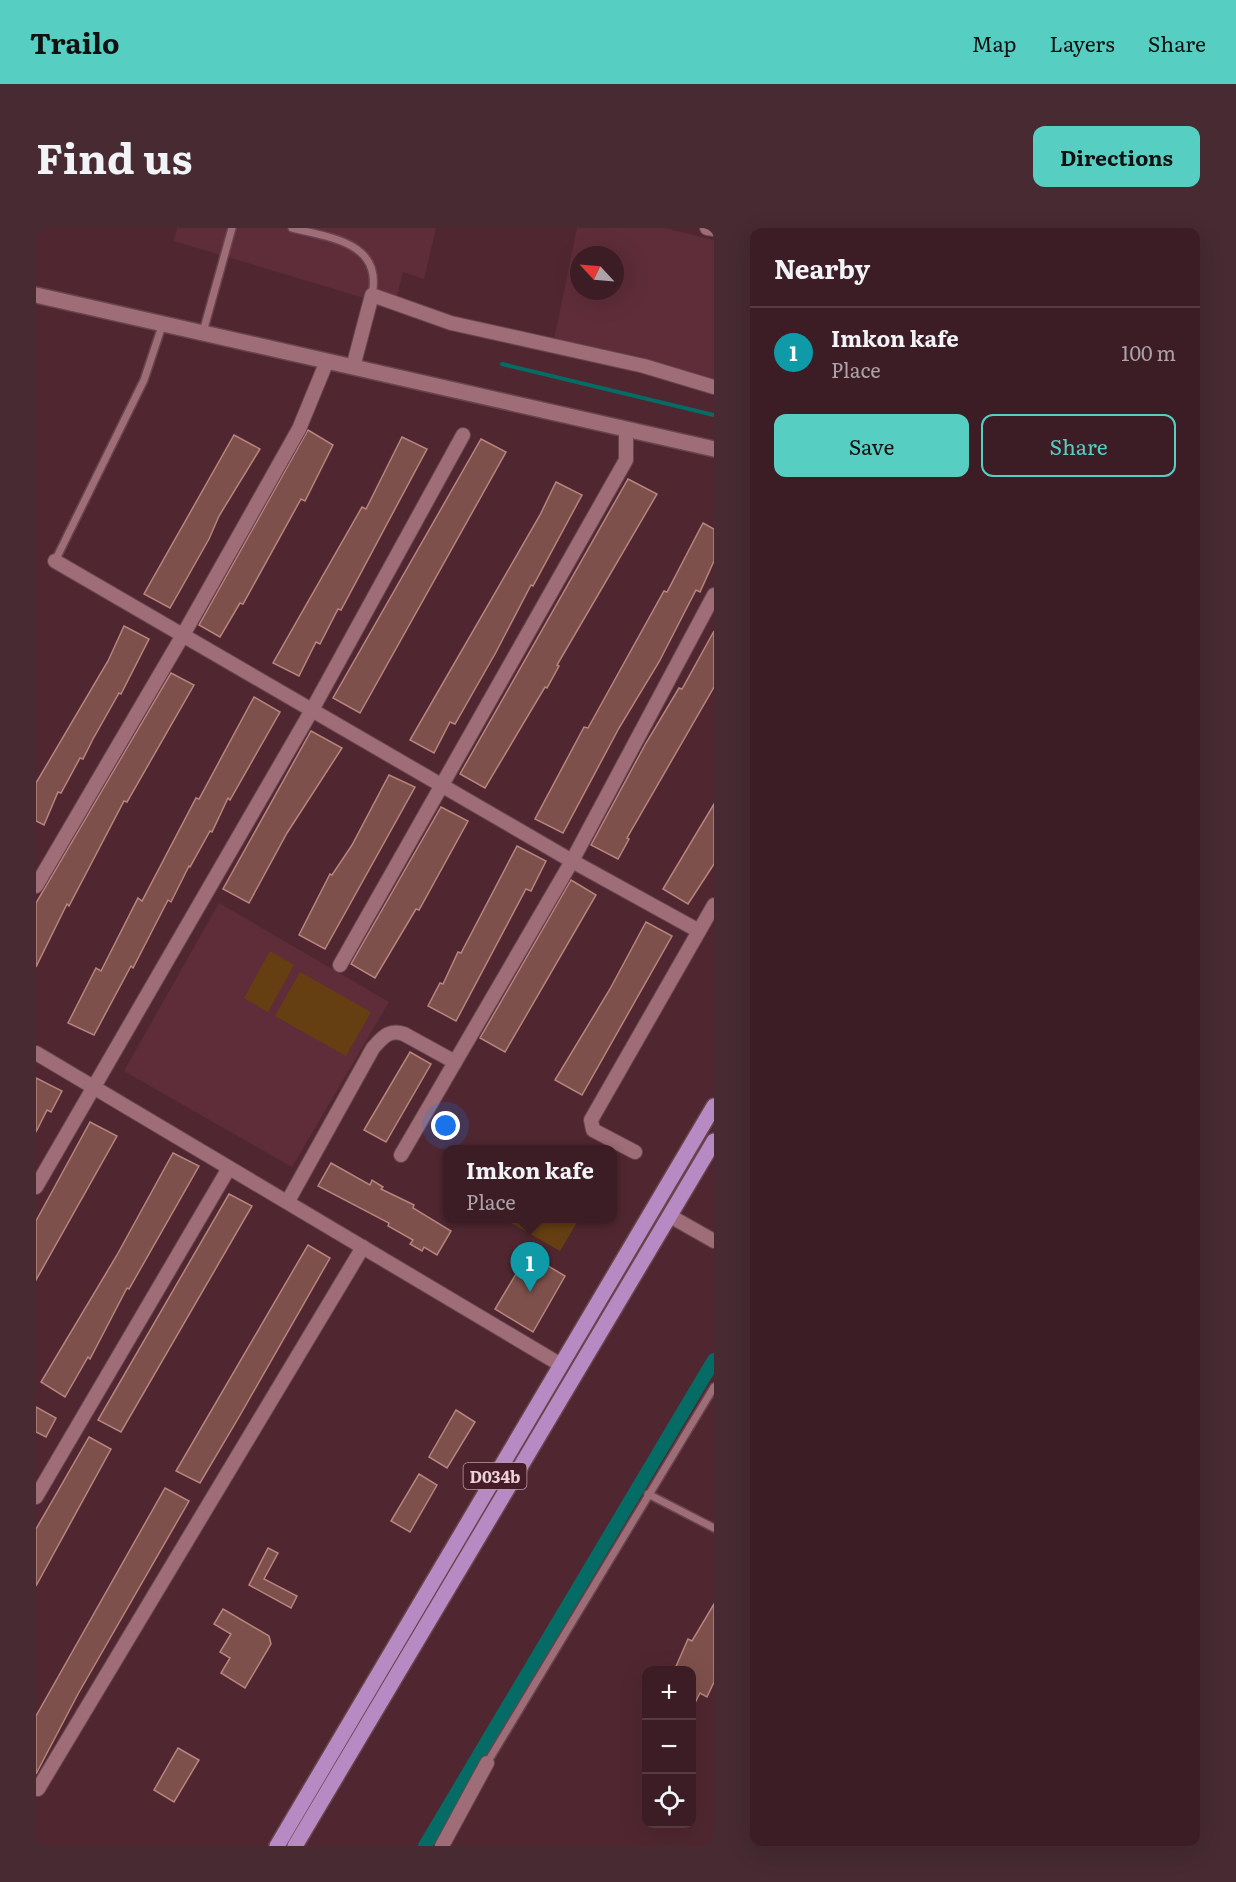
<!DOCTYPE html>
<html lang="en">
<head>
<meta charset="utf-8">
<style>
	:root { --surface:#3c1d25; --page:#472a32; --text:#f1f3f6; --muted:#aca2a7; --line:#553b42; --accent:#57cec2 }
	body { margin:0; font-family:Literata,serif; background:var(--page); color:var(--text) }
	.controls { position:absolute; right:18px; bottom:18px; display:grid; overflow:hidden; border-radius:12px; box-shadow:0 6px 24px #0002 }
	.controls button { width:54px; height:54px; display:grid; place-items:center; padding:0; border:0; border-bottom:2px solid var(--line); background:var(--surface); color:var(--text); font:30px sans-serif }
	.compass { position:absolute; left:534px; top:18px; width:54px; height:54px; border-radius:50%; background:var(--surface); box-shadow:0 6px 24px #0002; rotate:296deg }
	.you { position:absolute; left:410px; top:898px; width:21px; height:21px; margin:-15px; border:4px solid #fff; border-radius:50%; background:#1a73e8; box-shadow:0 0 0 9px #1a73e833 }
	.badge { display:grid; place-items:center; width:39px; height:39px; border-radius:50%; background:var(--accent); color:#fff; font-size:20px; font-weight:700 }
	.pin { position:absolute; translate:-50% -50px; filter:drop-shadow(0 2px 3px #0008) }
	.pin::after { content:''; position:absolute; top:32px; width:21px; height:18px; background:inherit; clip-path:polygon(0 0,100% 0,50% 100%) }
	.popup { position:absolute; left:407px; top:917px; width:174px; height:78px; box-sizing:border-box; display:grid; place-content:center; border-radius:12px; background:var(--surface); filter:drop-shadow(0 2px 4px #0005); font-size:20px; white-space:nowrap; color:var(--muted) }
	.popup b { font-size:22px; color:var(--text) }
	.popup::after { content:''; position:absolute; left:50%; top:100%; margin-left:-12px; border:12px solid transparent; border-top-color:var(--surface) }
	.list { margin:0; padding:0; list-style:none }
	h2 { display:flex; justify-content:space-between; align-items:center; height:78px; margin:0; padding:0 24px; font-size:26px }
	h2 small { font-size:20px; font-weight:400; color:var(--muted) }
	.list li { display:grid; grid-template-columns:39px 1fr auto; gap:18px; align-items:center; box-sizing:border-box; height:90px; padding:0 24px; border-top:2px solid var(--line) }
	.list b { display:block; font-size:22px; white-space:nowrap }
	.list p { margin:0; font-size:20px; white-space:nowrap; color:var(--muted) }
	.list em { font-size:20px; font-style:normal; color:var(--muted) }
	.actions { display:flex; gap:12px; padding:18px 24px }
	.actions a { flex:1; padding:14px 0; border:2px solid var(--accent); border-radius:12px; text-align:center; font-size:21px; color:var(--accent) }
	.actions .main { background:var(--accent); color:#111 }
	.icon { flex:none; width:33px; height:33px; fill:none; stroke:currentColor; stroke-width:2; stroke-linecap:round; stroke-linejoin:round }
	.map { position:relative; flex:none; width:678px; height:1618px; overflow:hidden; border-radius:12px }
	header { display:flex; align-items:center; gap:36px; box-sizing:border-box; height:84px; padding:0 30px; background:var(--accent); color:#111 }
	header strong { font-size:28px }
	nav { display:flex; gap:33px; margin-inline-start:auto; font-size:21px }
	.intro { display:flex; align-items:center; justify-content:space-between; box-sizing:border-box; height:144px; padding:0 36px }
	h1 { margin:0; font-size:42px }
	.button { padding:15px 27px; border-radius:12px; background:var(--accent); color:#111; font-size:21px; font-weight:700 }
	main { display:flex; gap:36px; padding:0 36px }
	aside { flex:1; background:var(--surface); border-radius:12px; box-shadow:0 6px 24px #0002 }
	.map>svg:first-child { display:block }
</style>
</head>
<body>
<header>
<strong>Trailo</strong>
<nav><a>Map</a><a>Layers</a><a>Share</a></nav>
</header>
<div class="intro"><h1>Find us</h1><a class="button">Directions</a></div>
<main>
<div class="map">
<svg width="678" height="1618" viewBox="0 0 678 1618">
	<rect width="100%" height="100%" fill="#502731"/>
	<g fill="#5e2d39" fill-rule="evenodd">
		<path d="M 141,0 L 400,0 L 388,51 L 367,44 L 358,79 L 138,13 Z"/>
		<path d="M 541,0 L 628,0 L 678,12 L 678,152 L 518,112 ZM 543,27 L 579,27 L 579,63 L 543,63 Z"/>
		<path d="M 183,675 L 353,774 L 256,939 L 88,843 Z"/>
	</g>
	<g fill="#653f12">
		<path d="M 234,723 L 258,737 L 232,784 L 208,770 Z"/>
		<path d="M 264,744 L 335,784 L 310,828 L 239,788 Z"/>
		<path d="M 468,991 L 543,990 L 543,991 L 524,1023 Z"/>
	</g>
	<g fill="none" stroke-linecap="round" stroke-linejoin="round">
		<path stroke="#046c64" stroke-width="4" d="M 466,136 L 678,187"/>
		<path stroke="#046c64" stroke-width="14" d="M 389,1618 L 678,1132"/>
	</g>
	<g fill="#7e504b" stroke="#b7847e" stroke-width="1.5">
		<path d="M 272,202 L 297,217 L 269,273 L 265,271 L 207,376 L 204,375 L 184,409 L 163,397 Z"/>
		<path d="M 198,207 L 224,221 L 183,288 L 173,311 L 134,380 L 108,366 Z"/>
		<path d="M 366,209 L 391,221 L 305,382 L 302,381 L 284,416 L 280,414 L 263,448 L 237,435 L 326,279 L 330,281 Z"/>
		<path d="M 445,211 L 470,224 L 324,485 L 297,470 Z"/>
		<path d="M 592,251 L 621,266 L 521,437 L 523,438 L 511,460 L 509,459 L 449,560 L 424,546 Z"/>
		<path d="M 520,254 L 546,267 L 497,358 L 495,357 L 459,426 L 419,496 L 414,494 L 398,525 L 374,512 L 504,287 Z"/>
		<path d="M 667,295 L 678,301 L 678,333 L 664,364 L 660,362 L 623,434 L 583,500 L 527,605 L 499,591 L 548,499 L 552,500 L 628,363 L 631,364 Z"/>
		<path d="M 88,398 L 113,411 L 85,466 L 83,465 L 57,511 L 47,531 L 44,530 L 25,565 L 22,564 L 8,597 L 0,593 L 0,555 L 72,433 Z"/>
		<path d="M 678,403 L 678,459 L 591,610 L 593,611 L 582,631 L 555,617 L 610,515 L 643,460 L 646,461 Z"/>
		<path d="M 135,445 L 158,457 L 91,574 L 88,573 L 33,678 L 31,676 L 0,739 L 0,675 Z"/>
		<path d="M 218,469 L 244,484 L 194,572 L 192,570 L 176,604 L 174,603 L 154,639 L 153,638 L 135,674 L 132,672 L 97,740 L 95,738 L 58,807 L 32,795 L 60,740 L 65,743 L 102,670 L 106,673 L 160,570 L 163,571 Z"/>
		<path d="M 275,503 L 306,520 L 251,605 L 213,675 L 187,661 Z"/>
		<path d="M 353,547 L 379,559 L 289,721 L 263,707 L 294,646 L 296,647 L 316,617 Z"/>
		<path d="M 678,576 L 678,636 L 652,676 L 627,661 Z"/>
		<path d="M 405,579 L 432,593 L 383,682 L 380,681 L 339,750 L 315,736 Z"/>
		<path d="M 481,618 L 510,633 L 495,663 L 490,661 L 420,793 L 392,778 L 404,755 L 407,756 L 422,724 L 425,725 Z"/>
		<path d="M 535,652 L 560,667 L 469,824 L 444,810 Z"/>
		<path d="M 610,694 L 636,708 L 546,867 L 519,852 L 574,761 Z"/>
		<path d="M 374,824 L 395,836 L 350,914 L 328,902 Z"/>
		<path d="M 0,850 L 26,863 L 15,884 L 11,882 L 0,904 Z"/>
		<path d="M 54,894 L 81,908 L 0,1052 L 0,993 Z"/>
		<path d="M 137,925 L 163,938 L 93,1061 L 91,1060 L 54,1131 L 52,1129 L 29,1169 L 5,1154 L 81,1027 Z"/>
		<path d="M 295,935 L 334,957 L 336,952 L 347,959 L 345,961 L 378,977 L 377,980 L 415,1003 L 401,1027 L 388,1019 L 386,1023 L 374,1016 L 377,1012 L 352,998 L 353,995 L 282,958 Z"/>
		<path d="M 193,966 L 216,978 L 85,1204 L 62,1192 Z"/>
		<path d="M 272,1017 L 294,1030 L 203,1189 L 164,1255 L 140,1243 Z"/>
		<path d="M 492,1026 L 529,1048 L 497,1104 L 459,1081 Z"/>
		<path d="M 0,1179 L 20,1190 L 10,1209 L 0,1204 Z"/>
		<path d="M 420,1182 L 439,1194 L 411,1240 L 393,1229 Z"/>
		<path d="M 53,1209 L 75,1221 L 0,1358 L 0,1301 Z"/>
		<path d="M 383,1246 L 401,1257 L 374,1304 L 355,1293 Z"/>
		<path d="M 129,1260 L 153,1273 L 42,1466 L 0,1546 L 0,1488 Z"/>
		<path d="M 232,1320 L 242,1325 L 228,1351 L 261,1368 L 255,1380 L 213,1357 Z"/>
		<path d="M 678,1376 L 678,1454 L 671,1469 L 664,1465 L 656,1481 L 656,1443 L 638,1443 L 652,1411 L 656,1413 Z"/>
		<path d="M 187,1381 L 233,1408 L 235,1416 L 209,1460 L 185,1445 L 194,1430 L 184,1424 L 195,1406 L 178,1396 Z"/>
		<path d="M 142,1520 L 163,1532 L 138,1574 L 118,1562 Z"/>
	</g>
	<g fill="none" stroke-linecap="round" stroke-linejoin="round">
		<g stroke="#68444d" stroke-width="10">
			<g id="service">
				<path d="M 256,0 C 294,10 347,14 336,67"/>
				<path d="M 167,104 L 196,0"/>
				<path d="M 19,333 L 108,152 L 127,95"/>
				<path d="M 612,1266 L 678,1300"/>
				<path d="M 451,1535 L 678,1159"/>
			</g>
		</g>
		<g stroke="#68444d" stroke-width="16">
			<g id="minor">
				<path d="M 671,0 L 678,1"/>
				<path d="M 317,139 L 336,67 L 415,95 L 608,138 L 678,159"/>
				<path d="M 19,333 L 536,633 L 663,703"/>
				<path d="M 0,658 L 147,407 L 263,201 L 291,133"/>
				<path d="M 304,737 L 590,232 L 590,201"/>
				<path d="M 0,825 L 525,1137"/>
				<path d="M 599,924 L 557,902 L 555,892 L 678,677"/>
				<path d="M 365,927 L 536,633 L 678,367"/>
				<path d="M 0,959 L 276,482 L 427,207"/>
				<path d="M 252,973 L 337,820 C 347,809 353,801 368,806 L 419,834"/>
				<path d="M 634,988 L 678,1013"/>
				<path d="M 0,1269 L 193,940"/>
				<path d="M 0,1560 L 2,1561 L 327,1019"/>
				<path d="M 406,1618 L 451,1535"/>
			</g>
		</g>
		<g stroke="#68444d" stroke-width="18">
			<path id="secondary" d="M 0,67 L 678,221"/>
		</g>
		<g stroke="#68444d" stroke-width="18">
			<g id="primary">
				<path d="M 241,1618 L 678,878"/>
				<path d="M 259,1618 L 678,913"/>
			</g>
		</g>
		<use href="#service" stroke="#9e6d77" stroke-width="7"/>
		<use href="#minor" stroke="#9e6d77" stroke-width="14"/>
		<use href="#secondary" stroke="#9e6d77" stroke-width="15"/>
		<use href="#primary" stroke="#b78ac3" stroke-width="15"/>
	</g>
	<g text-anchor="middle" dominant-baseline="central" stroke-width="4.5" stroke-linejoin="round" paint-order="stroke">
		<rect fill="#451c27" stroke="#bb9ba2" stroke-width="1.5" x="427.5" y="1235" width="63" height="26" rx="4.5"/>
		<g font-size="16" font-weight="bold" fill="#edd1d6">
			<text x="459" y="1248">D034b</text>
		</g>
	</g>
</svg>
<div class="controls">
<button>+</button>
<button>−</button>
<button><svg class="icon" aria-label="locate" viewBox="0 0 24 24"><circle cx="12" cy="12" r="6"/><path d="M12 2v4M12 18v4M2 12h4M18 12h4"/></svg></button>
</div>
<svg class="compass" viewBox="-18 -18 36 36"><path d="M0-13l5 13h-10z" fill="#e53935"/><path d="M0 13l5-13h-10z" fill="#aca2a7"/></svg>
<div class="you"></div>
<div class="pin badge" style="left:494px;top:1064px;background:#0f9aa8">1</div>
<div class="popup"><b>Imkon kafe</b>Place</div>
</div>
<aside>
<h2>Nearby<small></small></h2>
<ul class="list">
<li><span class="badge" style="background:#0f9aa8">1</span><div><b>Imkon kafe</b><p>Place</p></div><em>100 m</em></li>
</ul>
<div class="actions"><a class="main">Save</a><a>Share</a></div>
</aside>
</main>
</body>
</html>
